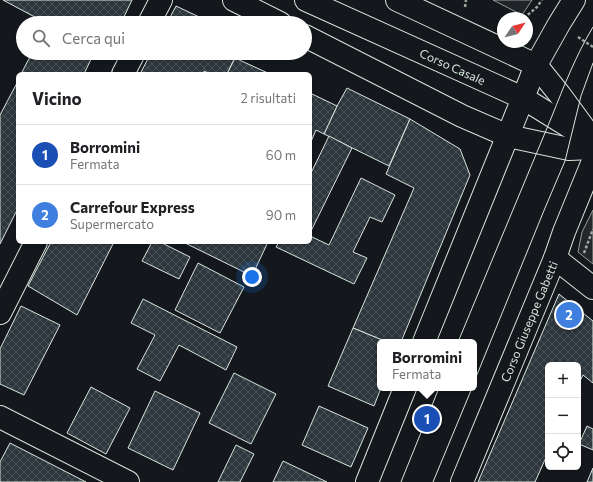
<!DOCTYPE html>
<html lang="it">
<head>
<meta charset="utf-8">
<style>
	:root { --surface:#fff; --page:#f6f6f6; --text:#202124; --muted:#757577; --line:#e0e0e0; --accent:#2563eb }
	body { margin:0; font-family:Commissioner,sans-serif; background:var(--page); color:var(--text) }
	.controls { position:absolute; right:12px; bottom:12px; display:grid; overflow:hidden; border-radius:6px; box-shadow:0 1px 3px #0004 }
	.controls button { width:36px; height:36px; display:grid; place-items:center; padding:0; border:0; border-bottom:1px solid var(--line); background:var(--surface); color:var(--text); font:20px sans-serif }
	.compass { position:absolute; left:497px; top:12px; width:36px; height:36px; border-radius:50%; background:var(--surface); box-shadow:0 1px 3px #0004; rotate:55deg }
	.you { position:absolute; left:252px; top:277px; width:14px; height:14px; margin:-10px; border:3px solid #fff; border-radius:50%; background:#1a73e8; box-shadow:0 0 0 6px #1a73e833 }
	.badge { display:grid; place-items:center; width:26px; height:26px; border-radius:50%; background:var(--accent); color:#fff; font-size:13px; font-weight:700 }
	.pin { position:absolute; translate:-50% -50%; border:2px solid #fff; box-shadow:0 1px 4px #0006 }
	.popup { position:absolute; left:377px; top:339px; width:100px; height:52px; box-sizing:border-box; display:grid; place-content:center; border-radius:6px; background:var(--surface); filter:drop-shadow(0 1px 3px #0005); font-size:13px; white-space:nowrap; color:var(--muted) }
	.popup b { font-size:15px; color:var(--text) }
	.popup::after { content:''; position:absolute; left:50%; top:100%; margin-left:-8px; border:8px solid transparent; border-top-color:var(--surface) }
	.list { margin:0; padding:0; list-style:none }
	h2 { display:flex; justify-content:space-between; align-items:center; height:52px; margin:0; padding:0 16px; font-size:17px }
	h2 small { font-size:13px; font-weight:400; color:var(--muted) }
	.list li { display:grid; grid-template-columns:26px 1fr auto; gap:12px; align-items:center; box-sizing:border-box; height:60px; padding:0 16px; border-top:1px solid var(--line) }
	.list b { display:block; font-size:15px; white-space:nowrap }
	.list p { margin:0; font-size:13px; white-space:nowrap; color:var(--muted) }
	.list em { font-size:13px; font-style:normal; color:var(--muted) }
	.icon { flex:none; width:22px; height:22px; fill:none; stroke:currentColor; stroke-width:2; stroke-linecap:round; stroke-linejoin:round }
	.map { position:relative; flex:none; width:593px; height:482px; overflow:hidden }
	.search { position:absolute; background:var(--surface); box-shadow:0 1px 3px #0004; left:16px; top:16px; width:296px; height:44px; display:flex; align-items:center; gap:10px; box-sizing:border-box; padding:0 14px; border-radius:22px; color:var(--muted); font-size:15px }
	.panel { position:absolute; background:var(--surface); box-shadow:0 1px 3px #0004; left:16px; top:72px; width:296px; height:172px; border-radius:6px }
	.map>svg:first-child { display:block }
</style>
</head>
<body>
<div class="map">
<svg width="593" height="482" viewBox="0 0 593 482">
	<defs>
		<pattern id="building-cross-hatch" width="8" height="8" patternUnits="userSpaceOnUse"><rect width="8" height="8" fill="#2c363c"/><path d="M0 0l8 8M0 8l8-8" fill="none" stroke="#4a5358"/></pattern>
	</defs>
	<rect width="100%" height="100%" fill="#14181c"/>
	<path fill="#202428" stroke="#939e99" d="M 493,0 L 532,0 L 522,15 Z"/>
	<path fill="#24282b" stroke="#939e99" d="M 593,210 L 593,264 L 578,252 L 582,232 Z"/>
	<g fill="url(#building-cross-hatch)" stroke="#d8e6dc">
		<path d="M 3,0 L 132,0 L 121,23 L 46,23 Z"/>
		<path d="M 176,6 L 212,23 L 167,23 Z"/>
		<path d="M 32,53 L 94,53 L 84,74 L 21,74 Z"/>
		<path d="M 151,53 L 237,53 L 227,74 L 211,74 L 204,71 L 203,74 L 140,74 Z"/>
		<path d="M 235,58 L 270,74 L 227,74 Z"/>
		<path d="M 18,81 L 18,208 L 0,244 L 0,115 Z"/>
		<path d="M 347,88 L 410,119 L 389,166 L 324,134 L 337,106 Z"/>
		<path d="M 310,93 L 337,106 L 324,134 L 316,130 L 310,144 Z"/>
		<path d="M 410,119 L 460,149 L 470,175 L 401,342 L 387,342 L 353,328 L 414,188 L 386,174 Z"/>
		<path d="M 329,136 L 352,148 L 310,233 L 310,175 Z"/>
		<path d="M 361,178 L 395,195 L 382,222 L 370,217 L 353,252 L 367,258 L 354,284 L 276,247 L 279,242 L 310,242 L 310,236 L 329,245 Z"/>
		<path d="M 51,242 L 114,242 L 77,315 L 28,286 Z"/>
		<path d="M 152,242 L 160,242 L 190,257 L 179,279 L 142,261 Z"/>
		<path d="M 183,242 L 268,242 L 252,276 Z"/>
		<path d="M 198,263 L 244,287 L 220,333 L 175,310 Z"/>
		<path d="M 559,294 L 593,321 L 593,383 L 583,375 L 578,385 L 578,365 L 548,365 L 548,453 L 535,482 L 478,482 Z"/>
		<path d="M 143,299 L 237,347 L 226,370 L 179,345 L 160,381 L 137,369 L 155,335 L 131,323 Z"/>
		<path d="M 21,306 L 60,325 L 24,395 L 0,384 L 0,349 Z"/>
		<path d="M 353,328 L 387,342 L 380,342 L 380,388 L 381,388 L 374,406 L 328,386 Z"/>
		<path d="M 234,373 L 276,394 L 251,444 L 209,423 Z"/>
		<path d="M 91,387 L 130,408 L 106,454 L 67,433 Z"/>
		<path d="M 155,391 L 200,413 L 173,470 L 128,448 Z"/>
		<path d="M 319,406 L 368,428 L 351,467 L 302,445 Z"/>
		<path d="M 587,426 L 593,429 L 593,450 L 579,444 Z"/>
		<path d="M 10,443 L 86,482 L 0,482 L 0,462 Z"/>
		<path d="M 236,445 L 254,454 L 240,482 L 218,482 Z"/>
		<path d="M 283,461 L 327,482 L 273,482 Z"/>
		<path d="M 593,468 L 593,482 L 587,482 Z"/>
	</g>
	<g fill="none" stroke-linecap="round" stroke-linejoin="round">
		<g stroke="#d8e6dc" stroke-width="24">
			<g id="minor">
				<path d="M 234,0 L 280,23"/>
				<path d="M 149,23 L 161,0"/>
				<path d="M 305,36 L 462,116 L 508,136 L 569,149 L 593,148"/>
				<path d="M 123,74 L 134,53"/>
				<path d="M 555,258 L 593,288"/>
				<path d="M 0,313 L 36,242"/>
				<path d="M 0,417 L 128,482"/>
			</g>
		</g>
		<g stroke="#d8e6dc" stroke-width="24">
			<g id="tertiary">
				<path d="M 424,342 L 523,98"/>
				<path d="M 367,482 L 405,388"/>
				<path id="s1" d="M 462,482 L 555,258 L 564,232 L 593,161"/>
			</g>
		</g>
		<g stroke="#d8e6dc" stroke-width="24">
			<g id="primary">
				<path id="s2" d="M 306,0 L 523,98 L 573,129 L 593,144"/>
				<path d="M 397,0 L 536,65 L 560,95 L 590,136"/>
				<path d="M 523,98 L 536,65 L 559,24 L 574,0"/>
			</g>
		</g>
		<g stroke="#9da8a2" stroke-width="2.5" stroke-dasharray="3 2" stroke-linecap="butt">
			<path d="M 465,7 L 466,0"/>
			<path d="M 524,18 L 537,7 L 542,0"/>
			<path d="M 578,37 L 593,47"/>
			<path d="M 584,253 L 593,229"/>
		</g>
		<use href="#minor" stroke="#14181c" stroke-width="22"/>
		<use href="#tertiary" stroke="#14181c" stroke-width="22"/>
		<use href="#primary" stroke="#14181c" stroke-width="22"/>
		<g stroke="#d8e6dc" stroke-width="1">
			<path d="M 458,342 L 552,116 C 564,86 576,55 593,27"/>
			<path d="M 474,382 L 545,208 L 565,161 L 581,96 L 593,63"/>
			<path d="M 401,482 L 439,388"/>
			<path d="M 433,482 L 472,388"/>
		</g>
	</g>
	<g text-anchor="middle" dominant-baseline="central" stroke-width="3" stroke-linejoin="round" paint-order="stroke">
		<g font-size="12" fill="#d8e6dc" stroke="#14181c">
			<text stroke="none"><textPath href="#s2" startOffset="161">Corso Casale</textPath></text>
			<text stroke="none"><textPath href="#s1" startOffset="174">Corso Giuseppe Gabetti</textPath></text>
		</g>
	</g>
</svg>
<div class="controls">
<button>+</button>
<button>−</button>
<button><svg class="icon" aria-label="locate" viewBox="0 0 24 24"><circle cx="12" cy="12" r="6"/><path d="M12 2v4M12 18v4M2 12h4M18 12h4"/></svg></button>
</div>
<svg class="compass" viewBox="-18 -18 36 36"><path d="M0-13l5 13h-10z" fill="#e53935"/><path d="M0 13l5-13h-10z" fill="#757577"/></svg>
<div class="you"></div>
<div class="pin badge" style="left:427px;top:419px;background:#1a4fb4">1</div>
<div class="popup"><b>Borromini</b>Fermata</div>
<div class="pin badge" style="left:569px;top:315px;background:#3f7fe0">2</div>
<div class="search"><svg class="icon" aria-label="search" viewBox="0 0 24 24"><circle cx="10" cy="10" r="6"/><path d="M15 15l6 6"/></svg>Cerca qui</div>
<section class="panel">
<h2>Vicino<small>2 risultati</small></h2>
<ul class="list">
<li><span class="badge" style="background:#1a4fb4">1</span><div><b>Borromini</b><p>Fermata</p></div><em>60 m</em></li>
<li><span class="badge" style="background:#3f7fe0">2</span><div><b>Carrefour Express</b><p>Supermercato</p></div><em>90 m</em></li>
</ul>
</section>
</div>
</body>
</html>
